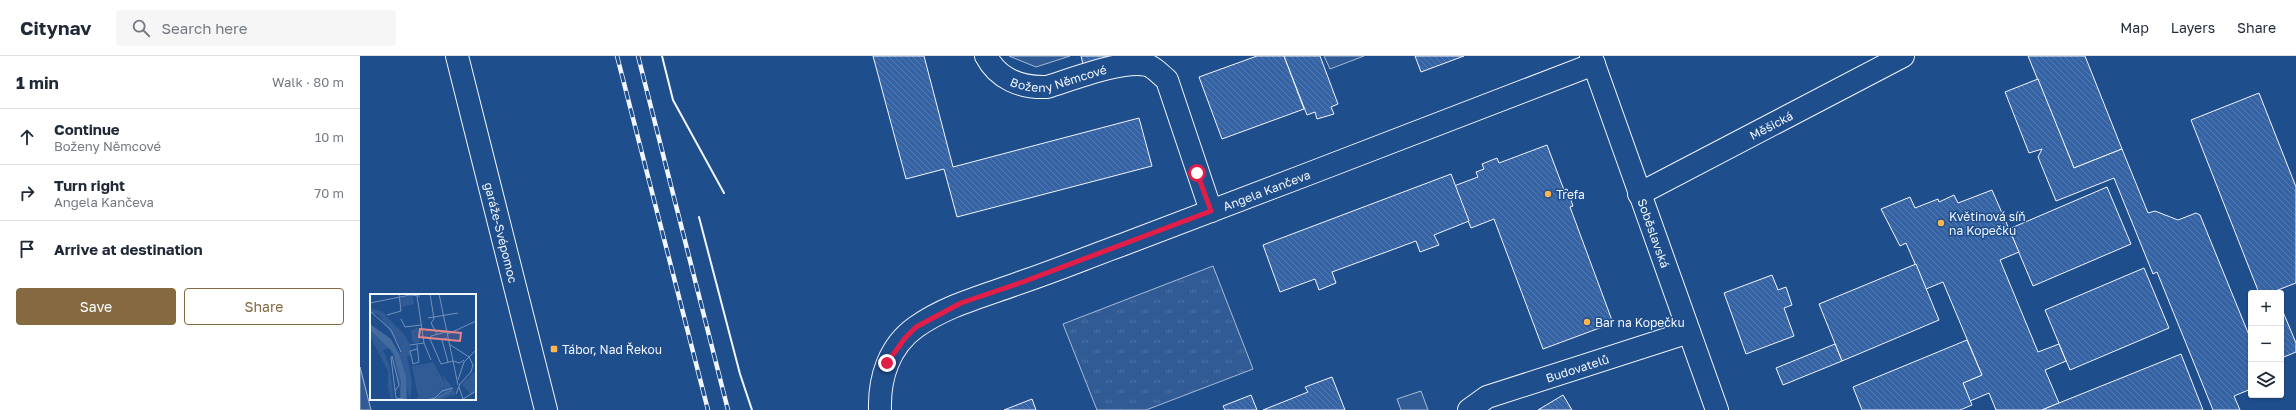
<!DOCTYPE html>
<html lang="en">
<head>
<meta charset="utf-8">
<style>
	:root { --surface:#fff; --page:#f6f6f7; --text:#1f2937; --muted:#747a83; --line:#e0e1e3; --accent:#846941 }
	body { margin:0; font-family:"Golos Text",sans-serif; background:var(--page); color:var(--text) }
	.controls { position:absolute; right:12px; bottom:12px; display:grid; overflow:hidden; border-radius:4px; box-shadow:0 1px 3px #0004 }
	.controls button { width:36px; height:36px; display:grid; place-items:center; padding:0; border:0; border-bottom:1px solid var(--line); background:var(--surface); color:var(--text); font:20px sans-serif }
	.stop { position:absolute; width:12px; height:12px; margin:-9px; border:3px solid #e11d48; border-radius:50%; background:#fff }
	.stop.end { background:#e11d48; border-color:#fff; box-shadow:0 1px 4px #0008 }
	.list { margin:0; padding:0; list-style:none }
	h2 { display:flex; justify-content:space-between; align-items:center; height:52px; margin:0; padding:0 16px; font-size:17px }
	h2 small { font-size:13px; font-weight:400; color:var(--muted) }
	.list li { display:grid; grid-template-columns:26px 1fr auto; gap:12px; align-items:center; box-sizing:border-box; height:56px; padding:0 16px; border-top:1px solid var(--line) }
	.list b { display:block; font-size:15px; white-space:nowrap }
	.list p { margin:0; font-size:13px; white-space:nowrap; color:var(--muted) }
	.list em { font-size:13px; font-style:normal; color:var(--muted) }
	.actions { display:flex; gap:8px; padding:12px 16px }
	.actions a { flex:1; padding:9px 0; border:1px solid var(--accent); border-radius:4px; text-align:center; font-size:14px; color:var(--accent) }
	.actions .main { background:var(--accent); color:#fff }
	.icon { flex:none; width:22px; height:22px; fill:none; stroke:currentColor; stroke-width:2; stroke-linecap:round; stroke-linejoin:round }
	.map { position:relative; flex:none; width:1936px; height:354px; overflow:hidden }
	header { display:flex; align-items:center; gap:24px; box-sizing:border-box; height:56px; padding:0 20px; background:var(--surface); border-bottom:1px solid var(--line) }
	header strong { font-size:19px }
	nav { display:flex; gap:22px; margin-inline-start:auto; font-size:14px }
	.search { width:280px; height:36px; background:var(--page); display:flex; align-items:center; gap:10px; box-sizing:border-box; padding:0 14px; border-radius:4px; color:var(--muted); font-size:15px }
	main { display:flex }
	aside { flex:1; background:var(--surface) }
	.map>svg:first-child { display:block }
</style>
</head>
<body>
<header>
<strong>Citynav</strong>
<div class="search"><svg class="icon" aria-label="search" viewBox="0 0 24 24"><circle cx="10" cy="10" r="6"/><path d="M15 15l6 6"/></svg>Search here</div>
<nav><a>Map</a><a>Layers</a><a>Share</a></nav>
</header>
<main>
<aside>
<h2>1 min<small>Walk · 80 m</small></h2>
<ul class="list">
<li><svg class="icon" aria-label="ahead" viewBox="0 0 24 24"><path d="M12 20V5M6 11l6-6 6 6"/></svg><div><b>Continue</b><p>Boženy Němcové</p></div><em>10 m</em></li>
<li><svg class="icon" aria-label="right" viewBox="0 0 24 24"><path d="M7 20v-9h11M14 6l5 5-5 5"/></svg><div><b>Turn right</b><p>Angela Kančeva</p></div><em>70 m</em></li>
<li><svg class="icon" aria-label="arrive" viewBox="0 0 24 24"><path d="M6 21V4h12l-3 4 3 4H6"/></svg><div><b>Arrive at destination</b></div></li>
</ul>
<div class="actions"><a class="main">Save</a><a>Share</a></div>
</aside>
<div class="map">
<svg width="1936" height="354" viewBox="0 0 1936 354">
	<defs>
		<pattern id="park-tufts" width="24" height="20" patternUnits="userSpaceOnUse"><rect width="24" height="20" fill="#305b95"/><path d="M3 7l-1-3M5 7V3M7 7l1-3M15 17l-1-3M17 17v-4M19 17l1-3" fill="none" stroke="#4e73a5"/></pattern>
		<pattern id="building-back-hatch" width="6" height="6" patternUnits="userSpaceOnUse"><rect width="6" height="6" fill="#3563a3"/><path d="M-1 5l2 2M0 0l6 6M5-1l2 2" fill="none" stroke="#537ab1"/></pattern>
	</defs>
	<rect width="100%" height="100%" fill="#1f4e8c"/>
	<path fill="url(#park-tufts)" stroke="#a8bbd7" d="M 853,210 L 893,313 L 786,354 L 737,354 L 703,268 Z"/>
	<g fill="#305b95" stroke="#a8bbd7">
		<path d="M 649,0 L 710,0 L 676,11 Z"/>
		<path d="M 964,0 L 1004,0 L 970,13 Z"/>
		<path d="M 0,311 L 11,354 L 0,354 Z"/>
		<path d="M 1061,335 L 1068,354 L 1041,354 L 1037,343 Z"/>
	</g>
	<g fill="url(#building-back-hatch)" stroke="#f2f6ff">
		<path d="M 513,0 L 564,0 L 593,111 L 779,62 L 792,110 L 597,161 L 584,113 L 546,123 Z"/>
		<path d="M 721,0 L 754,0 L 723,8 Z"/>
		<path d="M 897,0 L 924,0 L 944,53 L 862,83 L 839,21 Z"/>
		<path d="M 924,0 L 960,0 L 978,48 L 971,51 L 974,58 L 957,63 L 955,56 L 947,59 Z"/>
		<path d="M 1055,0 L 1104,0 L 1061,16 Z"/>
		<path d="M 1668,0 L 1725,0 L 1762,93 L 1714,112 Z"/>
		<path d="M 1678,23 L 1714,112 L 1762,93 L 1788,157 L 1795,155 L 1818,164 L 1836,157 L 1840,159 L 1891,284 L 1891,333 L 1874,340 L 1880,354 L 1853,354 L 1797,216 L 1793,218 L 1754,122 L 1696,145 L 1678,101 L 1682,93 L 1669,97 L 1645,36 Z"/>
		<path d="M 1899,37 L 1936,131 L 1936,227 L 1910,237 L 1899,237 L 1831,64 Z"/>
		<path d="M 1187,89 L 1204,134 L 1207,133 L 1213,150 L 1210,151 L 1253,267 L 1183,293 L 1134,163 L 1111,172 L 1094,130 L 1118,121 L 1116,116 L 1124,113 L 1122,108 L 1137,102 L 1139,107 Z"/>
		<path d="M 1091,118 L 1109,165 L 1074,179 L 1079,189 L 1060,196 L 1056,185 L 972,216 L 976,227 L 959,234 L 955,223 L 920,236 L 903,189 Z"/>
		<path d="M 1747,131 L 1771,188 L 1673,230 L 1649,173 Z"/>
		<path d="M 1632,134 L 1659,196 L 1640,204 L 1678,296 L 1699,288 L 1706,305 L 1685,314 L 1699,347 L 1682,354 L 1636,354 L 1629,337 L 1610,345 L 1603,327 L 1622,319 L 1583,226 L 1566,233 L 1546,187 L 1540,190 L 1521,153 L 1550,141 L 1555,152 L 1578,143 L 1579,146 L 1594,139 L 1598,147 Z"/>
		<path d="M 1556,208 L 1579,264 L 1482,305 L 1459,248 Z"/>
		<path d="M 1784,212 L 1809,272 L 1710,314 L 1685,254 Z"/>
		<path d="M 1412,219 L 1418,234 L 1426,231 L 1432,249 L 1424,252 L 1434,280 L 1386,298 L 1364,237 Z"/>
		<path d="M 1921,251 L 1936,287 L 1936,296 L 1924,301 L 1921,293 Z"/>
		<path d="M 1607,284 L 1622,319 L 1603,327 L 1612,349 L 1600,354 L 1502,354 L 1493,331 Z"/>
		<path d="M 1475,288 L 1482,305 L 1423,329 L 1416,312 Z"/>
		<path d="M 1821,298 L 1843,354 L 1682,354 L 1699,347 Z"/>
		<path d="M 972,321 L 985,354 L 903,354 L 948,336 L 945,331 Z"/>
		<path d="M 891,339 L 897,354 L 865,354 L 863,350 Z"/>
		<path d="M 1203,339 L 1212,354 L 1178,354 Z"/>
		<path d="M 672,343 L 676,354 L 644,354 Z"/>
	</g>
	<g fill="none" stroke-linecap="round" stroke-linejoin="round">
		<g stroke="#f2f6ff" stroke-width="24">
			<g id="minor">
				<path id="s1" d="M 97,0 L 186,354"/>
				<path id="s2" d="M 626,0 C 638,23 661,32 687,31 C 710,24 764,3 787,9 C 794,11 801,19 807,24 L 851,155"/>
				<path id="s3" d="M 1279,138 L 1543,0"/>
				<path id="s4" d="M 520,354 C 519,322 529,290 556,271 C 587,249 624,240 659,227 C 695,215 731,200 767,187 C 923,128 1078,68 1234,8"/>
				<path id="s5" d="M 1109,354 L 1127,341 L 1329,276"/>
			</g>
		</g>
		<g stroke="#f2f6ff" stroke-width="24">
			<g id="secondary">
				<path id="s6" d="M 1231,0 L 1357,354"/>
			</g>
		</g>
		<use href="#minor" stroke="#1f4e8c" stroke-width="22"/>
		<use href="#secondary" stroke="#1f4e8c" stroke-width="22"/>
		<g stroke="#f2f6ff" stroke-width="4.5">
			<g id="rail">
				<path d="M 257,0 L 348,354"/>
				<path d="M 278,0 L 368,354"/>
			</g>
		</g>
		<use href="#rail" stroke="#1f4e8c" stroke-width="3" stroke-dasharray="9" stroke-linecap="butt"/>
		<g stroke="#f2f6ff" stroke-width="2">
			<path d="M 302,0 L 313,44 L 364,137"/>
			<path d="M 339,161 L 380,318 L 392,354"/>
		</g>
	</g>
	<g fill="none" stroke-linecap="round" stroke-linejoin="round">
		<path stroke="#e11d48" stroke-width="5" d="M 527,307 L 545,282 L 556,271 L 601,247 L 660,227 L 851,155 L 837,117"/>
	</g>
	<g fill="#ffb74d" stroke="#1f4e8c" stroke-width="1.5">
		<circle cx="1188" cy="138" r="4"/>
		<circle cx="1581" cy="167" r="4"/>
		<circle cx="1227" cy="266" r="4"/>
		<rect x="190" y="289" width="8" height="8" rx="2"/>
	</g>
	<g text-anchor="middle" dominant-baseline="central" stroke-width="3" stroke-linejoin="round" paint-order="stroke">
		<g font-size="12" fill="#f2f6ff" stroke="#1f4e8c">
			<text stroke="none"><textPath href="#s2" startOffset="85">Boženy Němcové</textPath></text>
			<text stroke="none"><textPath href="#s3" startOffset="149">Měšická</textPath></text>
			<text stroke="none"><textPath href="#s4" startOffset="471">Angela Kančeva</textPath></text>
			<text stroke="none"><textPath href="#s1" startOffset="182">garáže-Svépomoc</textPath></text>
			<text stroke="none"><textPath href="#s6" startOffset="188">Soběslavská</textPath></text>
			<text stroke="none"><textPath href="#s5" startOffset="117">Budovatelů</textPath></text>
		</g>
		<g font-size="12" fill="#f2f6ff" stroke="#1f4e8c" text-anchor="start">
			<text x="1196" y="138">Trefa</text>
			<text x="1589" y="160">Květinová síň<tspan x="1589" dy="14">na Kopečku</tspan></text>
			<text x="1235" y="266">Bar na Kopečku</text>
			<text x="202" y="293">Tábor, Nad Řekou</text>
		</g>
	</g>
	<g transform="translate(10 238)">
		<rect width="106" height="106" fill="#1f4e8c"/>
		<path d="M 19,25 L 34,40 L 40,51 L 31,51 L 27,45 L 32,43 L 18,27 ZM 63,68 L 76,91 L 64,100 L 50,102 L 47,98 L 42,72 Z" fill="#305b95"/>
		<path d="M 0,14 L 13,18 L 33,43 L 27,45 L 31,51 L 40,51 L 40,62 L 37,62 L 42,88 L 40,106 L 29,60 L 31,54 L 8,20 L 0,19 ZM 0,36 L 18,51 L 23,58 L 27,69 L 31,88 L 31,105 L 24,63 L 19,54 L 13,56 L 20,73 L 24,106 L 21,106 L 18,94 L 18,77 L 0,42 ZM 73,81 L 85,98 L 84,103 L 81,101 L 72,106 L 46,106 L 48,102 L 64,100 L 75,92 Z" fill="#305b95"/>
		<path d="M 106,76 L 106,96 L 101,101 L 92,90 Z" fill="#305b95"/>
		<path d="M 42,1 L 44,10 L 32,13 L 30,4 ZM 48,33 L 50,48 L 45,49 L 42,47 L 41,37 Z" fill="#305b95"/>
		<path d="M 0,30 L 21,45 L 29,60 L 36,83 L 37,106 L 30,106 L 31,88 L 23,58 L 0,36 Z" fill="#446ba0"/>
		<path fill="none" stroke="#446ba0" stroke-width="2" d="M 64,106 L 82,96"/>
		<path fill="none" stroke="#7391ba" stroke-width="1" d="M 60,0 L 64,25 L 61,29 L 67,40M 69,0 L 88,91M 47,2 L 54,49 L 61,66M 0,9 L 40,1 L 50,2M 0,17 L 21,36 L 31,58M 17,21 L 31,17 L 29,0M 58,24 L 88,19M 31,25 L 35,33 L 51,31M 76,38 L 61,42 L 60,45 L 71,70 L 83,67M 78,40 L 106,27M 77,44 L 72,46 L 78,68M 79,50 L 99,63 L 103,71 L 101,78 L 90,90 L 86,100M 40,51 L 54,49M 47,51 L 49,68 L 43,70 L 40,57 L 47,55M 83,67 L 90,69 L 94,66M 88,86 L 94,68 L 106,56M 89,93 L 93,105 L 106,97M 25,97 L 29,91 L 22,62 L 21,64 L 26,104 L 39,106M 57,106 L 65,104 L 72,97 L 83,94"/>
		<path fill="#e38589" fill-opacity="0.15" stroke="#e38589" stroke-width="2" d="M 50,35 L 91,39 L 90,47 L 49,43 Z"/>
		<rect width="106" height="106" fill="none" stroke="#f2f6ff" stroke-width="2"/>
	</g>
</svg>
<div class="controls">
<button>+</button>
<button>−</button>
<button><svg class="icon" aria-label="layers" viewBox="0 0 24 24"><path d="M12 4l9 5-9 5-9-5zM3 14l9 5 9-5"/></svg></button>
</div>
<div class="stop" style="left:837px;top:117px"></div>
<div class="stop end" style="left:527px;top:307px"></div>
</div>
</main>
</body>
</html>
